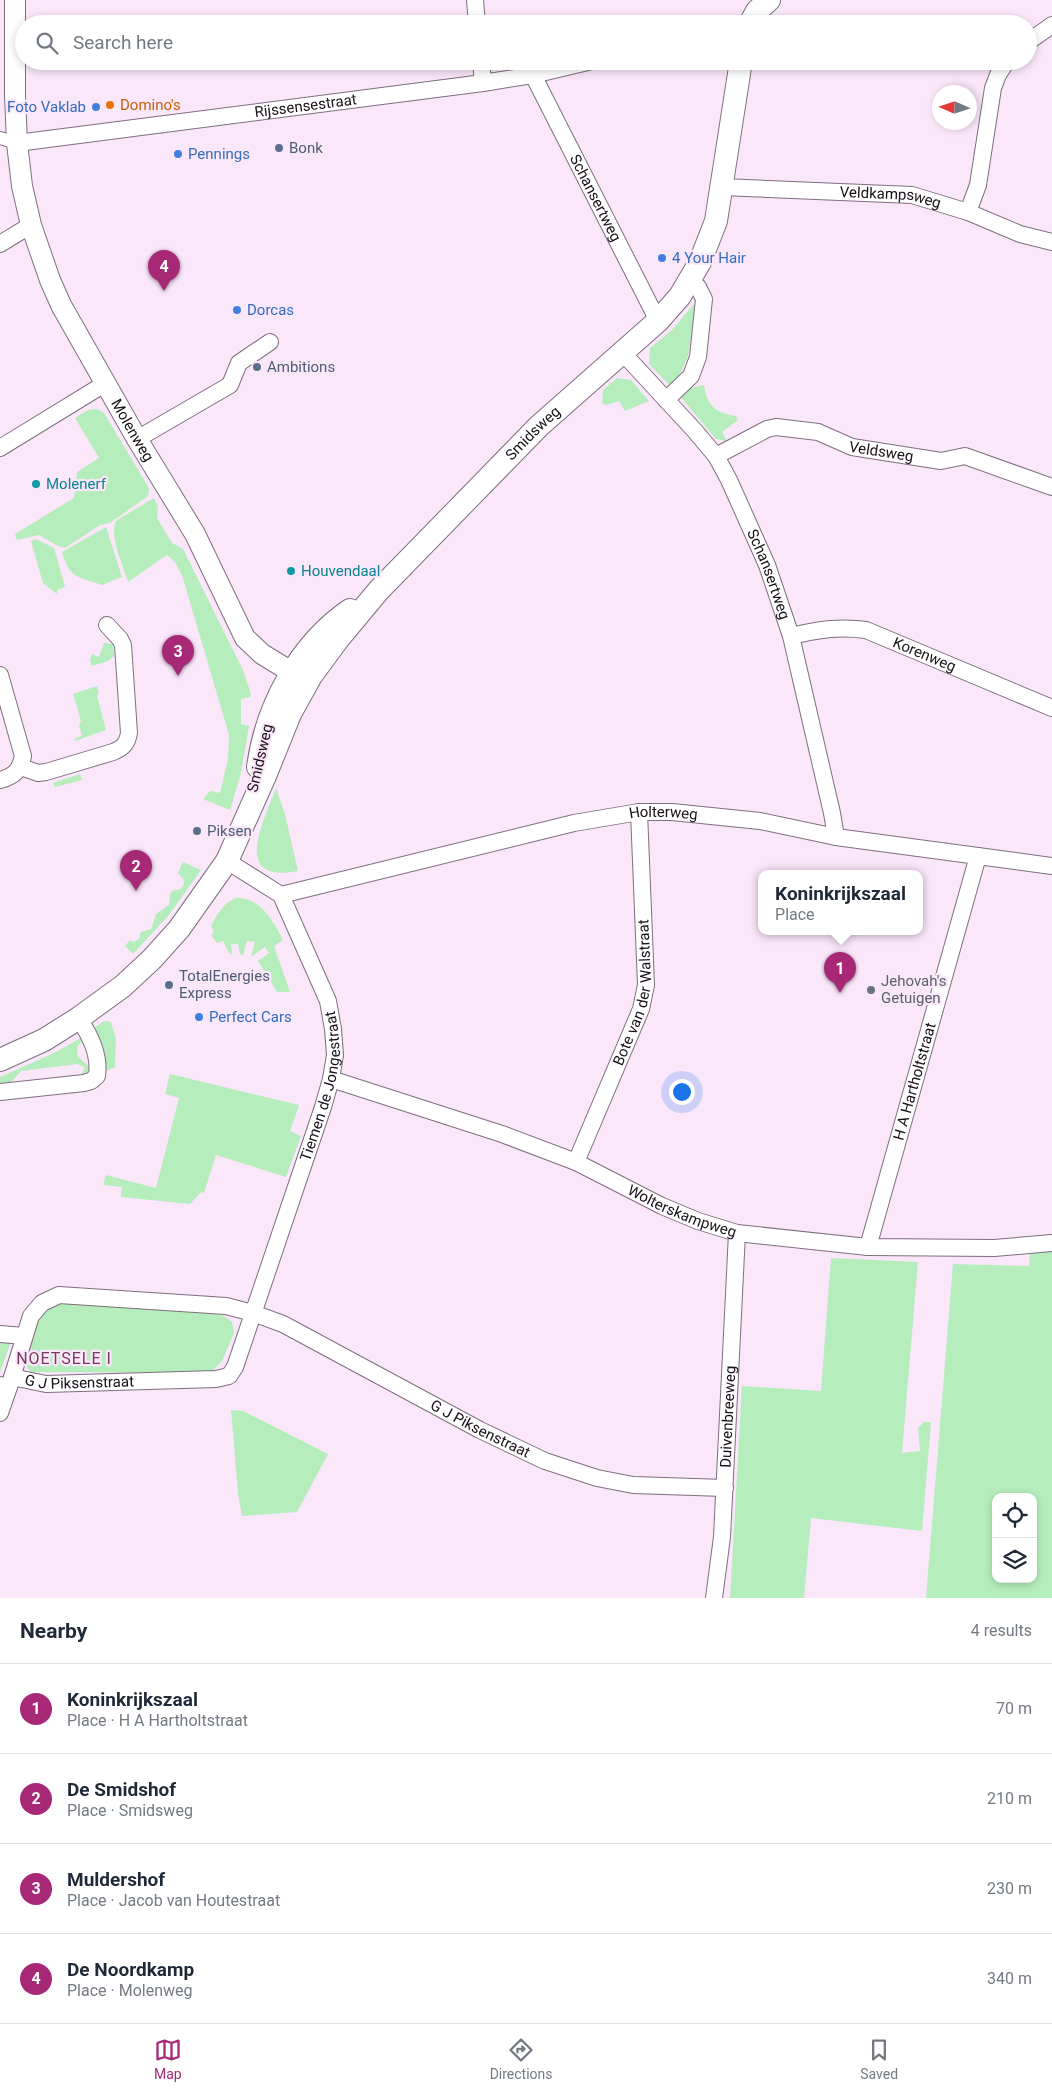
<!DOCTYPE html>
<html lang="en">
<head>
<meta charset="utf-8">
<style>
	:root { --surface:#fff; --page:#f2f2f3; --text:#1f2937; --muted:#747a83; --line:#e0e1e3; --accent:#a82878 }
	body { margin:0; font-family:Roboto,sans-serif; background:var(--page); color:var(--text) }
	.controls { position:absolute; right:15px; bottom:15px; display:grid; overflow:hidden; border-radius:10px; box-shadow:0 2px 8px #0003 }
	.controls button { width:45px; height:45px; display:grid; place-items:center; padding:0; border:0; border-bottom:1px solid var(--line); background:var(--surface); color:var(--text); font:25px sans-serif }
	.compass { position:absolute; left:932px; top:85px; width:45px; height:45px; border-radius:50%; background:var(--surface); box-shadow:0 2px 8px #0003; rotate:273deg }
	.you { position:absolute; left:681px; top:1091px; width:18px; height:18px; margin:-12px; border:4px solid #fff; border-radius:50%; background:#1a73e8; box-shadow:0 0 0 8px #1a73e833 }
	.badge { display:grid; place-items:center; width:32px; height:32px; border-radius:50%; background:var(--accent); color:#fff; font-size:16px; font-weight:700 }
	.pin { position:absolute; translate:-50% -41px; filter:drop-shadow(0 1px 2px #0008) }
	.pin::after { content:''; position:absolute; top:26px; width:18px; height:15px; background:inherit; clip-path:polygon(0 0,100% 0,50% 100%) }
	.popup { position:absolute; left:758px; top:870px; width:165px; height:65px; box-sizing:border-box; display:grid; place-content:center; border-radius:10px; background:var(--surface); filter:drop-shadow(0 1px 4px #0005); font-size:16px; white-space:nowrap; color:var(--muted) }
	.popup b { font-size:19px; color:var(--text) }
	.popup::after { content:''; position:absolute; left:50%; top:100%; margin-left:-10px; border:10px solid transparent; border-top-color:var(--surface) }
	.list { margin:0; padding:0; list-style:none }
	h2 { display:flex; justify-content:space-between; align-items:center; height:65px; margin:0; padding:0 20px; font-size:21px }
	h2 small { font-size:16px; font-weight:400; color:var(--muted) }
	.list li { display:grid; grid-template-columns:32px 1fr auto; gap:15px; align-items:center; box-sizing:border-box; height:90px; padding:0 20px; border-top:1px solid var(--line) }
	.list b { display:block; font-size:19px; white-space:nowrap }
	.list p { margin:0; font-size:16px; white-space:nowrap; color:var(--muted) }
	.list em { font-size:16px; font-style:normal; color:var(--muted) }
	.icon { flex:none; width:28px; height:28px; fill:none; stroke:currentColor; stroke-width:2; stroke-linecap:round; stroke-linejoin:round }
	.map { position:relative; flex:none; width:1052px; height:1598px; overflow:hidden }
	.search { position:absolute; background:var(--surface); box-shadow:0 2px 8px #0003; left:15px; right:15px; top:15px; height:55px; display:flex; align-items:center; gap:12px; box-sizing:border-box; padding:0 18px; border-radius:28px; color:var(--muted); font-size:19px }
	.sheet { height:425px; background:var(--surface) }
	nav { display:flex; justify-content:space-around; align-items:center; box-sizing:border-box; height:70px; border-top:1px solid var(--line); background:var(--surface); font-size:14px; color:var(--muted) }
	nav a { display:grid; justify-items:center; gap:2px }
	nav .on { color:var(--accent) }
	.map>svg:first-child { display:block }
</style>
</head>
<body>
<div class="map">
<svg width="1052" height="1598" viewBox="0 0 1052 1598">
	<rect width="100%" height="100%" fill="#fae7fa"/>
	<g fill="#b6edbc" fill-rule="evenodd">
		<path d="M 696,304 L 688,356 L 679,376 L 682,380 L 673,389 L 649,364 L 650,348 L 672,330 L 693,305 Z"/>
		<path d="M 617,378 L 631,380 L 649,401 L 625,411 L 619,401 L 606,405 L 602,403 L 603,390 Z"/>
		<path d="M 704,385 C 707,406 716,413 736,416 L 738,420 L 722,432 L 727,441 L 716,439 L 679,395 L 686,389 Z"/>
		<path d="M 97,409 L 104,413 L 149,488 L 148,496 L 110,523 L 100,525 L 65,548 L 58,546 L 39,535 L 17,540 L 15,534 L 74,498 L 77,472 L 99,458 L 75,418 L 88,410 Z"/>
		<path d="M 154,498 L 158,506 L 157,518 L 172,543 L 183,549 L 243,670 L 251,694 L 250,697 L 241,699 L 241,724 L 249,726 L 241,773 L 230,810 L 203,799 L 210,791 L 220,793 L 228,759 L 229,735 L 182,575 L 175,562 L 167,555 L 128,582 C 124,568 107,531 117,520 Z"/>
		<path d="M 106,527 L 122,577 L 102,585 C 77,576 70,579 62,552 Z"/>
		<path d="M 36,539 L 54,548 L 65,587 L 57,590 L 57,594 L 43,583 L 31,541 Z"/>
		<path d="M 104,643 L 113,644 L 114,656 L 108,661 L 92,666 L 90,661 L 92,654 L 99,657 Z"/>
		<path d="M 97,686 L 99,694 L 97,695 L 106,730 L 75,741 L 75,738 L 82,736 L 79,725 L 81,721 L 73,694 Z"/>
		<path d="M 80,774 L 82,780 L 55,787 L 53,783 Z"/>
		<path d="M 276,788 L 285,814 L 298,871 C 230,884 264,821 276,788 Z"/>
		<path d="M 183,862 L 201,870 L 169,915 L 133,954 L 125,946 L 130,940 L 134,942 L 139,939 L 141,932 L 151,929 L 156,914 L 169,905 L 170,894 L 172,891 C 180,889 184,890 184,880 L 178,873 Z"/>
		<path d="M 236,898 C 260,896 274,922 283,940 L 274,946 L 290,992 L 277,992 L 258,961 L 269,953 L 265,947 L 251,957 L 255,942 L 247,941 L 243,955 L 240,954 L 238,944 L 231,944 L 232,953 L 230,955 L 223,941 L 217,943 L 211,935 L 214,931 L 211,926 C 217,915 224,902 236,898 Z"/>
		<path d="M 104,1021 L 111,1022 L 116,1039 L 115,1067 L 106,1071 L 99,1038 L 94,1028 Z"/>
		<path d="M 83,1037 L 87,1046 L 81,1042 L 77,1047 L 78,1057 L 90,1067 L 87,1075 L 80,1076 L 85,1068 L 78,1064 L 21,1071 L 8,1086 L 0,1087 L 0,1077 L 54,1053 Z"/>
		<path d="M 170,1074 L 299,1105 L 290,1131 L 301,1136 L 286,1177 L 216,1155 L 204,1193 L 201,1192 L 190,1204 L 121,1197 L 122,1187 L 103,1185 L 106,1175 L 156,1188 L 179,1098 L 165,1094 Z"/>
		<path d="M 1052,1250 L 1052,1598 L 926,1598 L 953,1264 L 1029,1266 L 1030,1252 ZM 996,1497 L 1033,1497 L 1033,1579 L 996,1579 Z"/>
		<path d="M 831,1258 L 918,1262 L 902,1453 L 920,1451 L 918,1428 L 924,1422 L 931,1422 L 922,1531 L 811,1518 L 804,1598 L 730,1598 L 742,1386 L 821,1391 Z"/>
		<path d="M 64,1300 L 221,1314 L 232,1322 L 234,1333 L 222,1361 L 212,1371 L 189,1373 L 31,1372 L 23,1362 C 34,1331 31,1316 64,1300 Z"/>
		<path d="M 0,1342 L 11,1342 L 0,1372 Z"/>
		<path d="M 231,1410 L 243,1411 L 328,1454 L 297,1512 L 242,1516 L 238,1494 Z"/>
	</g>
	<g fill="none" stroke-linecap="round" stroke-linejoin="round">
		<g stroke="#7f6e7f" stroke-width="14">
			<path id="pedestrian" d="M 0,138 L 17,143"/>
		</g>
		<g stroke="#7f6e7f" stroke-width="18">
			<g id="minor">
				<path d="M 475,0 L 477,24"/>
				<path d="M 1028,42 L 1052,25"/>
				<path d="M 481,61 L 483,83"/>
				<path id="s1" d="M 533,75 L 658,321"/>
				<path id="s2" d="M 17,143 L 483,83 L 533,75 L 592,61"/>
				<path id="s3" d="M 722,187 L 912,195 L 968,212 L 1020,234 L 1052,242"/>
				<path d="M 968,212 L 978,185 L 993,88 L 998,75 L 1007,61"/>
				<path d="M 0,244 L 31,225"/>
				<path id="s4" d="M 622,352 L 695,431 L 716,456 L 729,480 L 767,565 L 791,636 L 832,813 L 836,837"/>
				<path d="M 666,400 L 691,376 L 698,357 L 704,299 L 698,287 L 690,282"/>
				<path d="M 137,439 L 230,385 L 239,363 L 270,342"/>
				<path d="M 0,448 L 106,383"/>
				<path id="s5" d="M 716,456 L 767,429 L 776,427 L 818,432 L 852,447 L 941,461 L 965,456 L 1052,487"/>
				<path id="s6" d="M 791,636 C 817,630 839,626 866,630 L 1052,708"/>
				<path d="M 0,675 L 23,756 C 20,770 15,776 0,780"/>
				<path d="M 21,767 L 38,773 L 46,772 L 113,752 C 123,748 127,744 129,733 L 123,645 L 120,639 L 107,625"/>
				<path id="s7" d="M 281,895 L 574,823 L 639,812 L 672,812 L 760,821 L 836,837 L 1052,866"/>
				<path id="s8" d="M 331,1079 L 502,1134 L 576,1162 L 662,1206 L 698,1221 L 737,1233 L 868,1247 L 994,1248 L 1052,1243"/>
				<path d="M 0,1092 L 84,1083 L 91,1081 L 97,1076 C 100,1054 90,1036 79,1018"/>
				<path id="s9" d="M 576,1162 L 641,1009 L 646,985 L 639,812"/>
				<path id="s10" d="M 868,1247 L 978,856"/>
				<path d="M 0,1334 L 24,1336"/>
				<path id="s11" d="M 12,1377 L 46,1384 L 216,1379 L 229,1376 L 235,1367 L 323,1107 L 331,1079 L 335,1055 L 333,1029 L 328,1001 L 281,895 L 227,861"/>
				<path id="s12" d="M 0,1385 L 9,1387 L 31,1316 L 42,1303 L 59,1295 L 226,1306 L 253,1313 L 283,1324 L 480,1430 L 545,1461 L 597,1478 L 633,1485 L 725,1488"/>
				<path d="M 0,1413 L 9,1387"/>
				<path id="s13" d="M 714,1598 L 722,1537 L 737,1233"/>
			</g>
		</g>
		<g stroke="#7f6e7f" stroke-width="22">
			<g id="tertiary">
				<path id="s14" d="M 15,0 L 15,96 L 17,143 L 22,186 L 31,225 L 50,280 L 61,305 L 137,439 L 195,534 L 245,638 L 262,654 L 306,681"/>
			</g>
		</g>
		<g stroke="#7f6e7f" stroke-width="24">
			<g id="secondary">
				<path d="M 750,24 L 757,11 L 769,0"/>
				<path d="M 258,767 C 266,707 299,645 350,610"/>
				<path id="s15" d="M 0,1060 L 44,1040 L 79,1018 L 123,986 L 152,959 L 179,929 L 227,861 L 265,776 L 290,714 L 311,676 L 339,638 L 379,590 L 539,426 L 658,321 L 680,296 L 700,262 L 716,221 L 741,61"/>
			</g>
		</g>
		<use href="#pedestrian" stroke="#fff" stroke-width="12"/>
		<use href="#minor" stroke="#fff" stroke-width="16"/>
		<use href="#tertiary" stroke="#fff" stroke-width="20"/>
		<use href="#secondary" stroke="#fff" stroke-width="22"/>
	</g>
	<circle fill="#e8710a" stroke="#fae7fa" stroke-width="2" cx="110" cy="105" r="5"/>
	<g fill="#3f7fe0" stroke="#fae7fa" stroke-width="2">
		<circle cx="96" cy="107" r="5"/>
		<circle cx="178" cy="154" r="5"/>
		<circle cx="662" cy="258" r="5"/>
		<circle cx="237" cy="310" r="5"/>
		<circle cx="199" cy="1017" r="5"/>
	</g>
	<g fill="#5c6f8a" stroke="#fae7fa" stroke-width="2">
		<circle cx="279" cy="148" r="5"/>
		<circle cx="257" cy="367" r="5"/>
		<circle cx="197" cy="831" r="5"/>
		<circle cx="169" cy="985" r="5"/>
	</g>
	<g fill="#0f9aa8" stroke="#fae7fa" stroke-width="2">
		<circle cx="36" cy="484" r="5"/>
		<circle cx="291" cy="571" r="5"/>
	</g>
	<circle fill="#6b7280" stroke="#fae7fa" stroke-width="2" cx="871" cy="990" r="5"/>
	<g text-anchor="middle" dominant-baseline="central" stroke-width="4.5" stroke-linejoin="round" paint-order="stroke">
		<g font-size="15" fill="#c56008" stroke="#fae7fa" text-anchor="start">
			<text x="120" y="105">Domino's</text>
		</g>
		<g font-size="15" fill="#181118" stroke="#fae7fa">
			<text stroke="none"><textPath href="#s2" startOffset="291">Rijssensestraat</textPath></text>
			<text stroke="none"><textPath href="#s1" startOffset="138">Schansertweg</textPath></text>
			<text stroke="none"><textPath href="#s3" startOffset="169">Veldkampsweg</textPath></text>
			<text stroke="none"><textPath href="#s14" startOffset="456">Molenweg</textPath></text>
			<text stroke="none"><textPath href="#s15" startOffset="840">Smidsweg</textPath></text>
			<text stroke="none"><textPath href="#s5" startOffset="176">Veldsweg</textPath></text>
			<text stroke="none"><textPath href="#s4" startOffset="270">Schansertweg</textPath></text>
			<text stroke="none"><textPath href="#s6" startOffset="139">Korenweg</textPath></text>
			<text transform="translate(260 758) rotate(-77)">Smidsweg</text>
			<text stroke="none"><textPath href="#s7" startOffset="392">Holterweg</textPath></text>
			<text stroke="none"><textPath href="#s9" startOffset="181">Bote van der Walstraat</textPath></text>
			<text stroke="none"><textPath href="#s10" startOffset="172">H A Hartholtstraat</textPath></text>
			<text stroke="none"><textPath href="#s11" startOffset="524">Tiemen de Jongestraat</textPath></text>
			<text stroke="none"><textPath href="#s8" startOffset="376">Wolterskampweg</textPath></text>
			<text stroke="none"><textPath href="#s11" startOffset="68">G J Piksenstraat</textPath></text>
			<text stroke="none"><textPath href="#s13" startOffset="182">Duivenbreeweg</textPath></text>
			<text stroke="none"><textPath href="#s12" startOffset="570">G J Piksenstraat</textPath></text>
		</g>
		<g font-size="15" fill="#366cbe" stroke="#fae7fa" text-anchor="start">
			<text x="86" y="107" text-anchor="end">Foto Vaklab</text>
			<text x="188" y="154">Pennings</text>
			<text x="672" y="258">4 Your Hair</text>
			<text x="247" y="310">Dorcas</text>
			<text x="209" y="1017">Perfect Cars</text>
		</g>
		<g font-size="15" fill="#4e5e75" stroke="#fae7fa" text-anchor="start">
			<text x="289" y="148">Bonk</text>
			<text x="267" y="367">Ambitions</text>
			<text x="207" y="831">Piksen</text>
			<text x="179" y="976">TotalEnergies<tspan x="179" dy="17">Express</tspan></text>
		</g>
		<g font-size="15" fill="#0d838f" stroke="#fae7fa" text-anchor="start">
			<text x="46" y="484">Molenerf</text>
			<text x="301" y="571">Houvendaal</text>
		</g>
		<g font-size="15" fill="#5b616d" stroke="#fae7fa" text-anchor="start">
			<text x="881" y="981">Jehovah's<tspan x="881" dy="17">Getuigen</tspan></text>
		</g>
		<g font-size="16" letter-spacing="1" fill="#79395d" stroke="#fae7fa">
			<text x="64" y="1358">NOETSELE I</text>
		</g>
	</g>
</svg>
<div class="controls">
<button><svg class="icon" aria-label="locate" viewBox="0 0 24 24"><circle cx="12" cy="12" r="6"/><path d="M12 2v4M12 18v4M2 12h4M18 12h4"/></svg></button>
<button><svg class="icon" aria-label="layers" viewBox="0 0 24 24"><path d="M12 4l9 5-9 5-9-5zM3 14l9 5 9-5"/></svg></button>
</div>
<svg class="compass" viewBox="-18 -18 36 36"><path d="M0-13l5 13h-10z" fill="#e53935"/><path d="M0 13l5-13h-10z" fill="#747a83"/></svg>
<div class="you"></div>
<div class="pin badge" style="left:840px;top:993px">1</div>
<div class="popup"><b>Koninkrijkszaal</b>Place</div>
<div class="pin badge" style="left:136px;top:891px">2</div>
<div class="pin badge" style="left:178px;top:676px">3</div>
<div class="pin badge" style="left:164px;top:291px">4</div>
<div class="search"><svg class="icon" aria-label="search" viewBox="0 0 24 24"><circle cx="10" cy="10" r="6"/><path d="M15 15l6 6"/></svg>Search here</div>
</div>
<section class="sheet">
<h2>Nearby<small>4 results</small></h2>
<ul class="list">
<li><span class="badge">1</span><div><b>Koninkrijkszaal</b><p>Place · H A Hartholtstraat</p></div><em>70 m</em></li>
<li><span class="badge">2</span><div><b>De Smidshof</b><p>Place · Smidsweg</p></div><em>210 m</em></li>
<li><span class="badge">3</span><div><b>Muldershof</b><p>Place · Jacob van Houtestraat</p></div><em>230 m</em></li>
<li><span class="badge">4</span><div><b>De Noordkamp</b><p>Place · Molenweg</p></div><em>340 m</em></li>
</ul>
</section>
<nav>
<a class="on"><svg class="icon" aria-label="map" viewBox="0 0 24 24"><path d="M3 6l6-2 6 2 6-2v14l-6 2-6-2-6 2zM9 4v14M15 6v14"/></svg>Map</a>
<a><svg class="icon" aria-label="directions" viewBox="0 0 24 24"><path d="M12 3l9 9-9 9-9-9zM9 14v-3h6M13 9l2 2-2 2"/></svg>Directions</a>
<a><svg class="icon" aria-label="saved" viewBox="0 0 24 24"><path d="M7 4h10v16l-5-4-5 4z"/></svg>Saved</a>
</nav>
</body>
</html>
